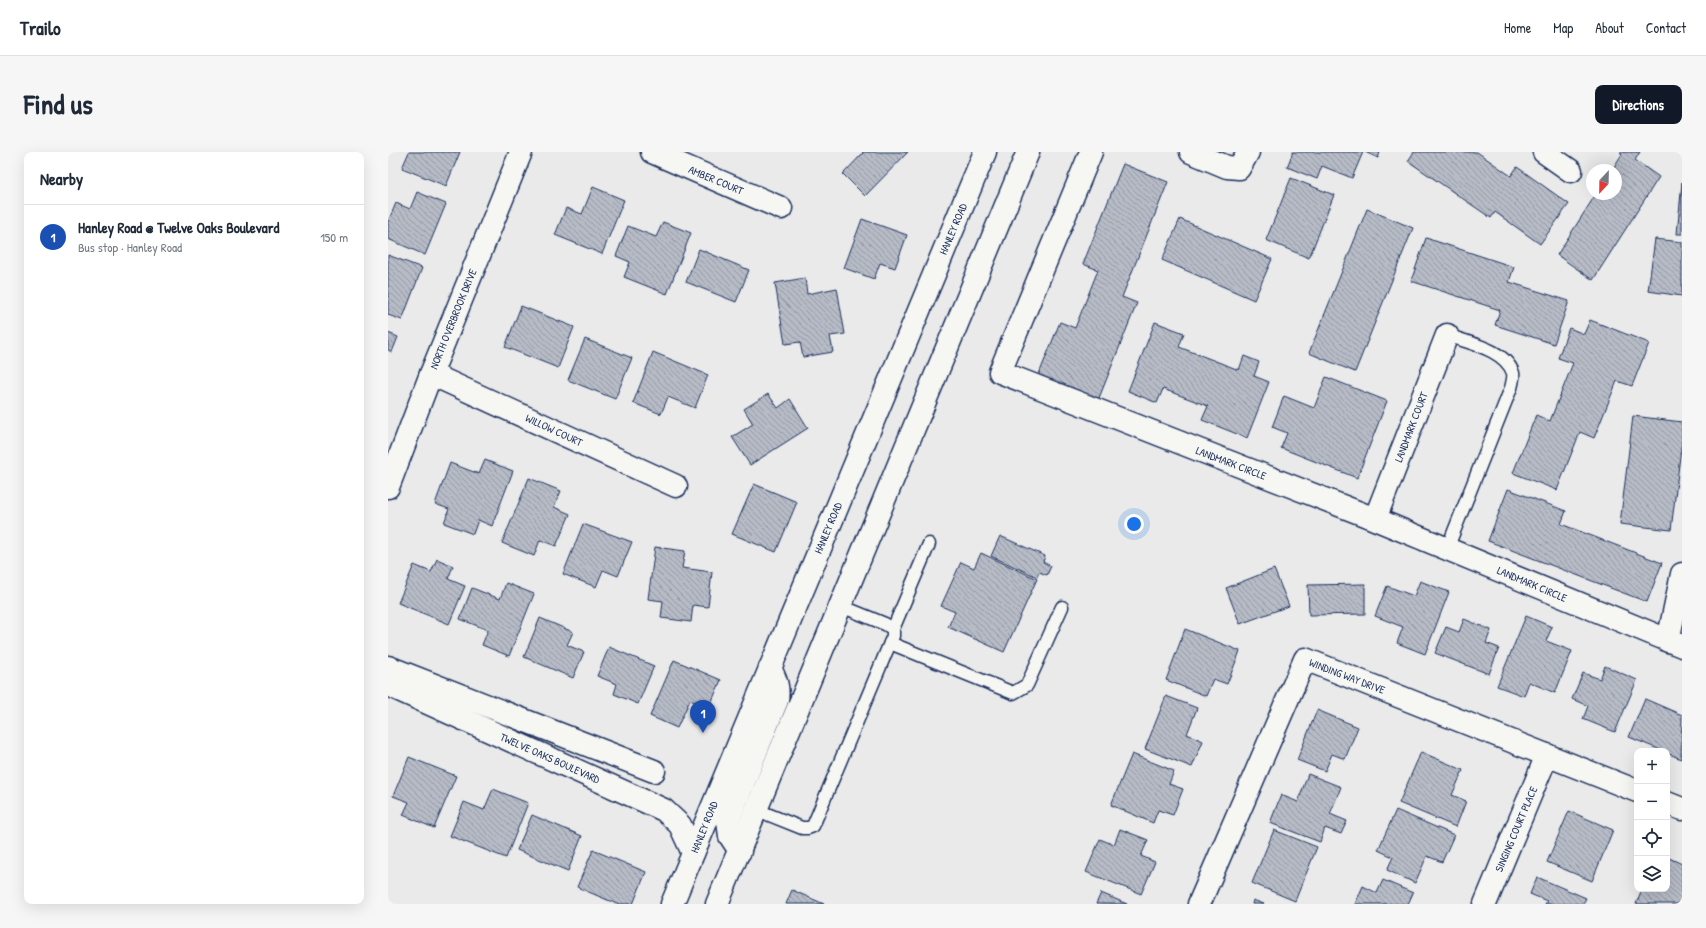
<!DOCTYPE html>
<html lang="en">
<head>
<meta charset="utf-8">
<style>
	:root { --surface:#fff; --page:#f6f6f7; --text:#1f2937; --muted:#747a83; --line:#e0e1e3; --accent:#111827 }
	body { margin:0; font-family:"Patrick Hand",sans-serif; background:var(--page); color:var(--text) }
	.controls { position:absolute; right:12px; bottom:12px; display:grid; overflow:hidden; border-radius:8px; box-shadow:0 4px 16px #0002 }
	.controls button { width:36px; height:36px; display:grid; place-items:center; padding:0; border:0; border-bottom:1px solid var(--line); background:var(--surface); color:var(--text); font:20px sans-serif }
	.compass { position:absolute; left:1198px; top:12px; width:36px; height:36px; border-radius:50%; background:var(--surface); box-shadow:0 4px 16px #0002; rotate:202deg }
	.you { position:absolute; left:746px; top:372px; width:14px; height:14px; margin:-10px; border:3px solid #fff; border-radius:50%; background:#1a73e8; box-shadow:0 0 0 6px #1a73e833 }
	.badge { display:grid; place-items:center; width:26px; height:26px; border-radius:50%; background:var(--accent); color:#fff; font-size:13px; font-weight:700 }
	.pin { position:absolute; translate:-50% -33px; filter:drop-shadow(0 1px 2px #0008) }
	.pin::after { content:''; position:absolute; top:21px; width:14px; height:12px; background:inherit; clip-path:polygon(0 0,100% 0,50% 100%) }
	.list { margin:0; padding:0; list-style:none }
	h2 { display:flex; justify-content:space-between; align-items:center; height:52px; margin:0; padding:0 16px; font-size:17px }
	h2 small { font-size:13px; font-weight:400; color:var(--muted) }
	.list li { display:grid; grid-template-columns:26px 1fr auto; gap:12px; align-items:center; box-sizing:border-box; height:64px; padding:0 16px; border-top:1px solid var(--line) }
	.list b { display:block; font-size:15px; white-space:nowrap }
	.list p { margin:0; font-size:13px; white-space:nowrap; color:var(--muted) }
	.list em { font-size:13px; font-style:normal; color:var(--muted) }
	.icon { flex:none; width:22px; height:22px; fill:none; stroke:currentColor; stroke-width:2; stroke-linecap:round; stroke-linejoin:round }
	.map { position:relative; flex:none; width:1294px; height:752px; overflow:hidden; border-radius:8px }
	header { display:flex; align-items:center; gap:24px; box-sizing:border-box; height:56px; padding:0 20px; background:var(--surface); border-bottom:1px solid var(--line) }
	header strong { font-size:19px }
	nav { display:flex; gap:22px; margin-inline-start:auto; font-size:14px }
	.intro { display:flex; align-items:center; justify-content:space-between; box-sizing:border-box; height:96px; padding:0 24px }
	h1 { margin:0; font-size:28px }
	.button { padding:10px 18px; border-radius:8px; background:var(--accent); color:#fff; font-size:14px; font-weight:700 }
	main { display:flex; gap:24px; padding:0 24px }
	aside { flex:1; background:var(--surface); border-radius:8px; box-shadow:0 4px 16px #0002 }
	.map>svg:first-child { display:block }
</style>
</head>
<body>
<header>
<strong>Trailo</strong>
<nav><a>Home</a><a>Map</a><a>About</a><a>Contact</a></nav>
</header>
<div class="intro"><h1>Find us</h1><a class="button">Directions</a></div>
<main>
<aside>
<h2>Nearby<small></small></h2>
<ul class="list">
<li><span class="badge" style="background:#1a4fb4">1</span><div><b>Hanley Road @ Twelve Oaks Boulevard</b><p>Bus stop · Hanley Road</p></div><em>150 m</em></li>
</ul>
</aside>
<div class="map">
<svg width="1294" height="752" viewBox="0 0 1294 752">
	<defs>
		<pattern id="building-back-hatch" width="6" height="6" patternUnits="userSpaceOnUse"><rect width="6" height="6" fill="#b6bbc6"/><path d="M-1 5l2 2M0 0l6 6M5-1l2 2" fill="none" stroke="#9398a4"/></pattern>
	</defs>
	<rect width="100%" height="100%" fill="#e9eae9"/>
	<filter id="ink" filterUnits="userSpaceOnUse"><feTurbulence type="fractalNoise" baseFrequency=".025" numOctaves="2"/><feDisplacementMap in="SourceGraphic" scale="8" xChannelSelector="R" yChannelSelector="G"/><feConvolveMatrix kernelMatrix="1 2 1 2 8 2 1 2 1" color-interpolation-filters="sRGB"/></filter>
	<g filter="url(#ink)">
		<g fill="url(#building-back-hatch)" stroke="#1b2f5e">
			<path d="M 21,0 L 72,0 L 58,34 L 14,16 Z"/>
			<path d="M 474,0 L 520,0 L 477,44 L 455,22 L 475,1 Z"/>
			<path d="M 905,0 L 975,0 L 964,26 L 934,14 L 929,27 L 899,15 Z"/>
			<path d="M 977,0 L 992,0 L 990,6 Z"/>
			<path d="M 1026,0 L 1089,0 L 1123,24 L 1129,15 L 1181,52 L 1152,92 L 1107,60 L 1103,66 L 1020,9 Z"/>
			<path d="M 1232,0 L 1252,0 L 1247,8 L 1271,25 L 1205,128 L 1169,103 L 1208,42 L 1228,42 L 1228,18 L 1224,18 L 1234,2 Z"/>
			<path d="M 735,12 L 780,30 L 734,145 L 749,151 L 709,251 L 649,227 L 672,170 L 687,176 L 710,118 L 695,112 Z"/>
			<path d="M 903,26 L 946,43 L 921,106 L 878,88 Z"/>
			<path d="M 1294,30 L 1294,82 L 1289,82 Z"/>
			<path d="M 205,35 L 236,48 L 214,102 L 167,83 L 178,56 L 194,62 Z"/>
			<path d="M 29,40 L 58,52 L 37,103 L 0,87 L 0,70 L 8,51 L 22,57 Z"/>
			<path d="M 979,57 L 1025,76 L 967,220 L 921,201 Z"/>
			<path d="M 474,67 L 519,83 L 507,116 L 492,111 L 486,127 L 456,116 Z"/>
			<path d="M 792,67 L 884,107 L 866,148 L 774,108 Z"/>
			<path d="M 275,70 L 303,81 L 279,142 L 236,125 L 242,110 L 228,104 L 240,74 L 268,85 Z"/>
			<path d="M 1038,86 L 1126,115 L 1121,130 L 1181,149 L 1166,192 L 1107,173 L 1112,158 L 1023,129 Z"/>
			<path d="M 1267,87 L 1294,90 L 1294,144 L 1260,139 Z"/>
			<path d="M 311,97 L 361,118 L 348,150 L 298,130 Z"/>
			<path d="M 0,103 L 34,116 L 14,168 L 0,163 Z"/>
			<path d="M 417,126 L 419,142 L 449,136 L 457,182 L 442,184 L 445,200 L 415,205 L 412,190 L 397,192 L 387,131 Z"/>
			<path d="M 133,154 L 186,175 L 170,216 L 117,195 Z"/>
			<path d="M 1202,168 L 1261,191 L 1244,234 L 1229,229 L 1206,286 L 1192,280 L 1169,338 L 1125,321 L 1148,263 L 1162,269 L 1185,211 L 1170,206 L 1181,176 L 1196,182 Z"/>
			<path d="M 767,170 L 796,181 L 791,195 L 851,218 L 856,204 L 871,210 L 866,224 L 881,230 L 859,286 L 814,268 L 820,254 L 775,237 L 769,251 L 740,239 Z"/>
			<path d="M 0,181 L 10,185 L 4,200 L 0,198 Z"/>
			<path d="M 197,187 L 244,206 L 227,247 L 180,228 Z"/>
			<path d="M 265,200 L 320,223 L 307,256 L 280,245 L 273,262 L 245,251 Z"/>
			<path d="M 938,225 L 999,249 L 969,326 L 893,296 L 899,281 L 884,275 L 896,244 L 926,256 Z"/>
			<path d="M 380,242 L 390,256 L 402,247 L 420,276 L 362,313 L 344,285 L 365,272 L 356,257 Z"/>
			<path d="M 1245,264 L 1294,270 L 1294,288 L 1283,378 L 1232,372 Z"/>
			<path d="M 97,308 L 125,319 L 104,374 L 90,368 L 85,382 L 56,371 L 61,357 L 47,352 L 62,311 L 91,322 Z"/>
			<path d="M 141,326 L 173,339 L 166,355 L 182,362 L 168,394 L 152,388 L 146,404 L 114,391 Z"/>
			<path d="M 366,332 L 409,350 L 388,400 L 344,382 Z"/>
			<path d="M 1120,337 L 1178,359 L 1173,372 L 1274,411 L 1259,450 L 1100,389 Z"/>
			<path d="M 195,372 L 244,390 L 230,424 L 215,418 L 208,435 L 175,422 Z"/>
			<path d="M 612,384 L 657,404 L 655,410 L 663,414 L 659,423 L 651,420 L 649,425 L 603,404 Z"/>
			<path d="M 267,395 L 297,399 L 294,416 L 324,420 L 320,455 L 305,453 L 303,470 L 273,466 L 275,449 L 260,447 Z"/>
			<path d="M 593,401 L 649,427 L 616,500 L 560,475 L 567,460 L 553,454 L 573,410 L 586,416 Z"/>
			<path d="M 49,407 L 65,414 L 60,427 L 77,434 L 61,472 L 10,451 L 26,413 L 43,420 Z"/>
			<path d="M 886,417 L 901,454 L 852,472 L 838,436 Z"/>
			<path d="M 1032,429 L 1061,440 L 1037,502 L 1009,491 L 1015,475 L 987,464 L 999,434 L 1026,444 Z"/>
			<path d="M 118,431 L 146,442 L 121,504 L 94,493 L 100,478 L 72,467 L 84,436 L 112,447 Z"/>
			<path d="M 977,432 L 977,462 L 921,463 L 920,433 Z"/>
			<path d="M 1138,464 L 1164,475 L 1158,489 L 1184,499 L 1167,541 L 1141,530 L 1136,544 L 1109,534 Z"/>
			<path d="M 152,466 L 185,480 L 179,493 L 196,500 L 185,526 L 136,505 Z"/>
			<path d="M 1076,467 L 1103,478 L 1098,491 L 1111,496 L 1101,522 L 1047,501 L 1058,475 L 1071,480 Z"/>
			<path d="M 797,477 L 852,499 L 839,532 L 825,527 L 818,544 L 778,528 Z"/>
			<path d="M 221,495 L 266,514 L 250,552 L 226,542 L 229,532 L 209,524 Z"/>
			<path d="M 286,508 L 333,528 L 321,556 L 302,548 L 289,576 L 262,564 Z"/>
			<path d="M 1217,514 L 1249,528 L 1227,580 L 1195,567 L 1200,554 L 1184,547 L 1195,521 L 1212,527 Z"/>
			<path d="M 778,544 L 809,556 L 799,582 L 815,589 L 804,615 L 757,597 Z"/>
			<path d="M 1257,547 L 1294,563 L 1293,607 L 1279,601 L 1279,599 L 1275,599 L 1241,585 Z"/>
			<path d="M 929,558 L 970,575 L 957,607 L 944,602 L 937,619 L 909,608 Z"/>
			<path d="M 1033,600 L 1075,618 L 1064,643 L 1078,649 L 1068,675 L 1011,651 Z"/>
			<path d="M 744,602 L 786,619 L 781,632 L 795,637 L 785,663 L 770,658 L 765,671 L 723,653 Z"/>
			<path d="M 21,605 L 68,624 L 46,676 L 15,663 L 21,650 L 5,644 Z"/>
			<path d="M 920,622 L 953,635 L 942,662 L 959,669 L 953,682 L 937,676 L 932,690 L 882,671 L 893,643 L 910,650 Z"/>
			<path d="M 105,637 L 140,651 L 118,706 L 62,684 L 76,650 L 96,658 Z"/>
			<path d="M 1008,658 L 1066,683 L 1054,710 L 1039,704 L 1027,731 L 999,718 L 1005,705 L 990,698 Z"/>
			<path d="M 1181,659 L 1225,678 L 1204,729 L 1159,710 Z"/>
			<path d="M 144,663 L 194,684 L 180,719 L 129,698 Z"/>
			<path d="M 732,677 L 760,688 L 753,704 L 767,710 L 753,742 L 698,720 L 712,687 L 726,693 Z"/>
			<path d="M 886,678 L 929,695 L 907,749 L 864,731 Z"/>
			<path d="M 205,698 L 258,720 L 245,752 L 229,752 L 189,735 Z"/>
			<path d="M 1279,705 L 1294,712 L 1294,752 L 1248,752 L 1254,737 L 1279,737 Z"/>
			<path d="M 1149,725 L 1198,746 L 1195,752 L 1157,752 L 1159,749 L 1142,742 Z"/>
			<path d="M 995,728 L 1025,741 L 1020,752 L 967,752 L 975,734 L 989,741 Z"/>
			<path d="M 404,738 L 436,752 L 398,752 Z"/>
			<path d="M 713,741 L 739,752 L 708,752 Z"/>
			<path d="M 865,748 L 876,752 L 864,752 Z"/>
		</g>
		<g fill="none" stroke-linecap="round" stroke-linejoin="round">
			<g stroke="#1b2f5e" stroke-width="15">
				<g id="service">
					<path d="M 1059,183 C 1080,191 1117,197 1125,221 C 1126,225 1124,232 1123,236 L 1059,397"/>
					<path d="M 505,477 L 541,392"/>
					<path d="M 502,491 L 625,541 L 639,533 L 674,455"/>
					<path d="M 369,658 L 414,676 L 420,676 L 425,674 L 502,491 L 505,484 L 505,477 L 497,472 L 453,454"/>
				</g>
			</g>
			<g stroke="#1b2f5e" stroke-width="25">
				<g id="minor">
					<path d="M 264,0 L 393,56"/>
					<path d="M 703,0 L 612,220 L 987,367 L 1294,494"/>
					<path d="M 803,0 L 839,15 L 851,16 L 860,0"/>
					<path d="M 1156,0 L 1183,19"/>
					<path d="M 43,222 L 288,334"/>
					<path d="M 0,335 L 43,222 L 133,0"/>
					<path d="M 987,367 L 1059,183"/>
					<path d="M 1280,489 L 1294,422"/>
					<path d="M 0,515 L 266,619"/>
					<path d="M 0,533 L 276,658 L 292,673 L 305,701"/>
					<path d="M 1279,651 L 1294,657"/>
					<path d="M 811,752 L 917,507 L 1249,639"/>
					<path d="M 1097,752 L 1159,603"/>
				</g>
			</g>
			<g stroke="#1b2f5e" stroke-width="25">
				<g id="secondary">
					<path d="M 352,699 L 342,684 L 340,669 L 389,548 C 391,535 388,528 382,516"/>
					<path d="M 284,752 L 597,0"/>
					<path d="M 329,752 L 640,0"/>
				</g>
			</g>
			<use href="#service" stroke="#f6f6f2" stroke-width="12"/>
			<use href="#minor" stroke="#f6f6f2" stroke-width="22"/>
			<use href="#secondary" stroke="#f6f6f2" stroke-width="22"/>
		</g>
	</g>
	<g text-anchor="middle" dominant-baseline="central" stroke-width="3" stroke-linejoin="round" paint-order="stroke">
		<g font-size="11" fill="#1b2f5e" stroke="#f6f6f2">
			<text transform="translate(328 28) rotate(23)">AMBER COURT</text>
			<text transform="translate(565 77) rotate(-67)">HANLEY ROAD</text>
			<text transform="translate(65 167) rotate(-68)">NORTH OVERBROOK DRIVE</text>
			<text transform="translate(1023 275) rotate(-69)">LANDMARK COURT</text>
			<text transform="translate(166 278) rotate(25)">WILLOW COURT</text>
			<text transform="translate(843 311) rotate(21)">LANDMARK CIRCLE</text>
			<text transform="translate(440 376) rotate(-67)">HANLEY ROAD</text>
			<text transform="translate(1144 432) rotate(23)">LANDMARK CIRCLE</text>
			<text transform="translate(959 524) rotate(21)">WINDING WAY DRIVE</text>
			<text transform="translate(162 606) rotate(24)">TWELVE OAKS BOULEVARD</text>
			<text transform="translate(316 675) rotate(-68)">HANLEY ROAD</text>
			<text transform="translate(1128 677) rotate(-67)">SINGING COURT PLACE</text>
		</g>
	</g>
</svg>
<div class="controls">
<button>+</button>
<button>−</button>
<button><svg class="icon" aria-label="locate" viewBox="0 0 24 24"><circle cx="12" cy="12" r="6"/><path d="M12 2v4M12 18v4M2 12h4M18 12h4"/></svg></button>
<button><svg class="icon" aria-label="layers" viewBox="0 0 24 24"><path d="M12 4l9 5-9 5-9-5zM3 14l9 5 9-5"/></svg></button>
</div>
<svg class="compass" viewBox="-18 -18 36 36"><path d="M0-13l5 13h-10z" fill="#e53935"/><path d="M0 13l5-13h-10z" fill="#747a83"/></svg>
<div class="you"></div>
<div class="pin badge" style="left:315px;top:581px;background:#1a4fb4">1</div>
</div>
</main>
</body>
</html>
